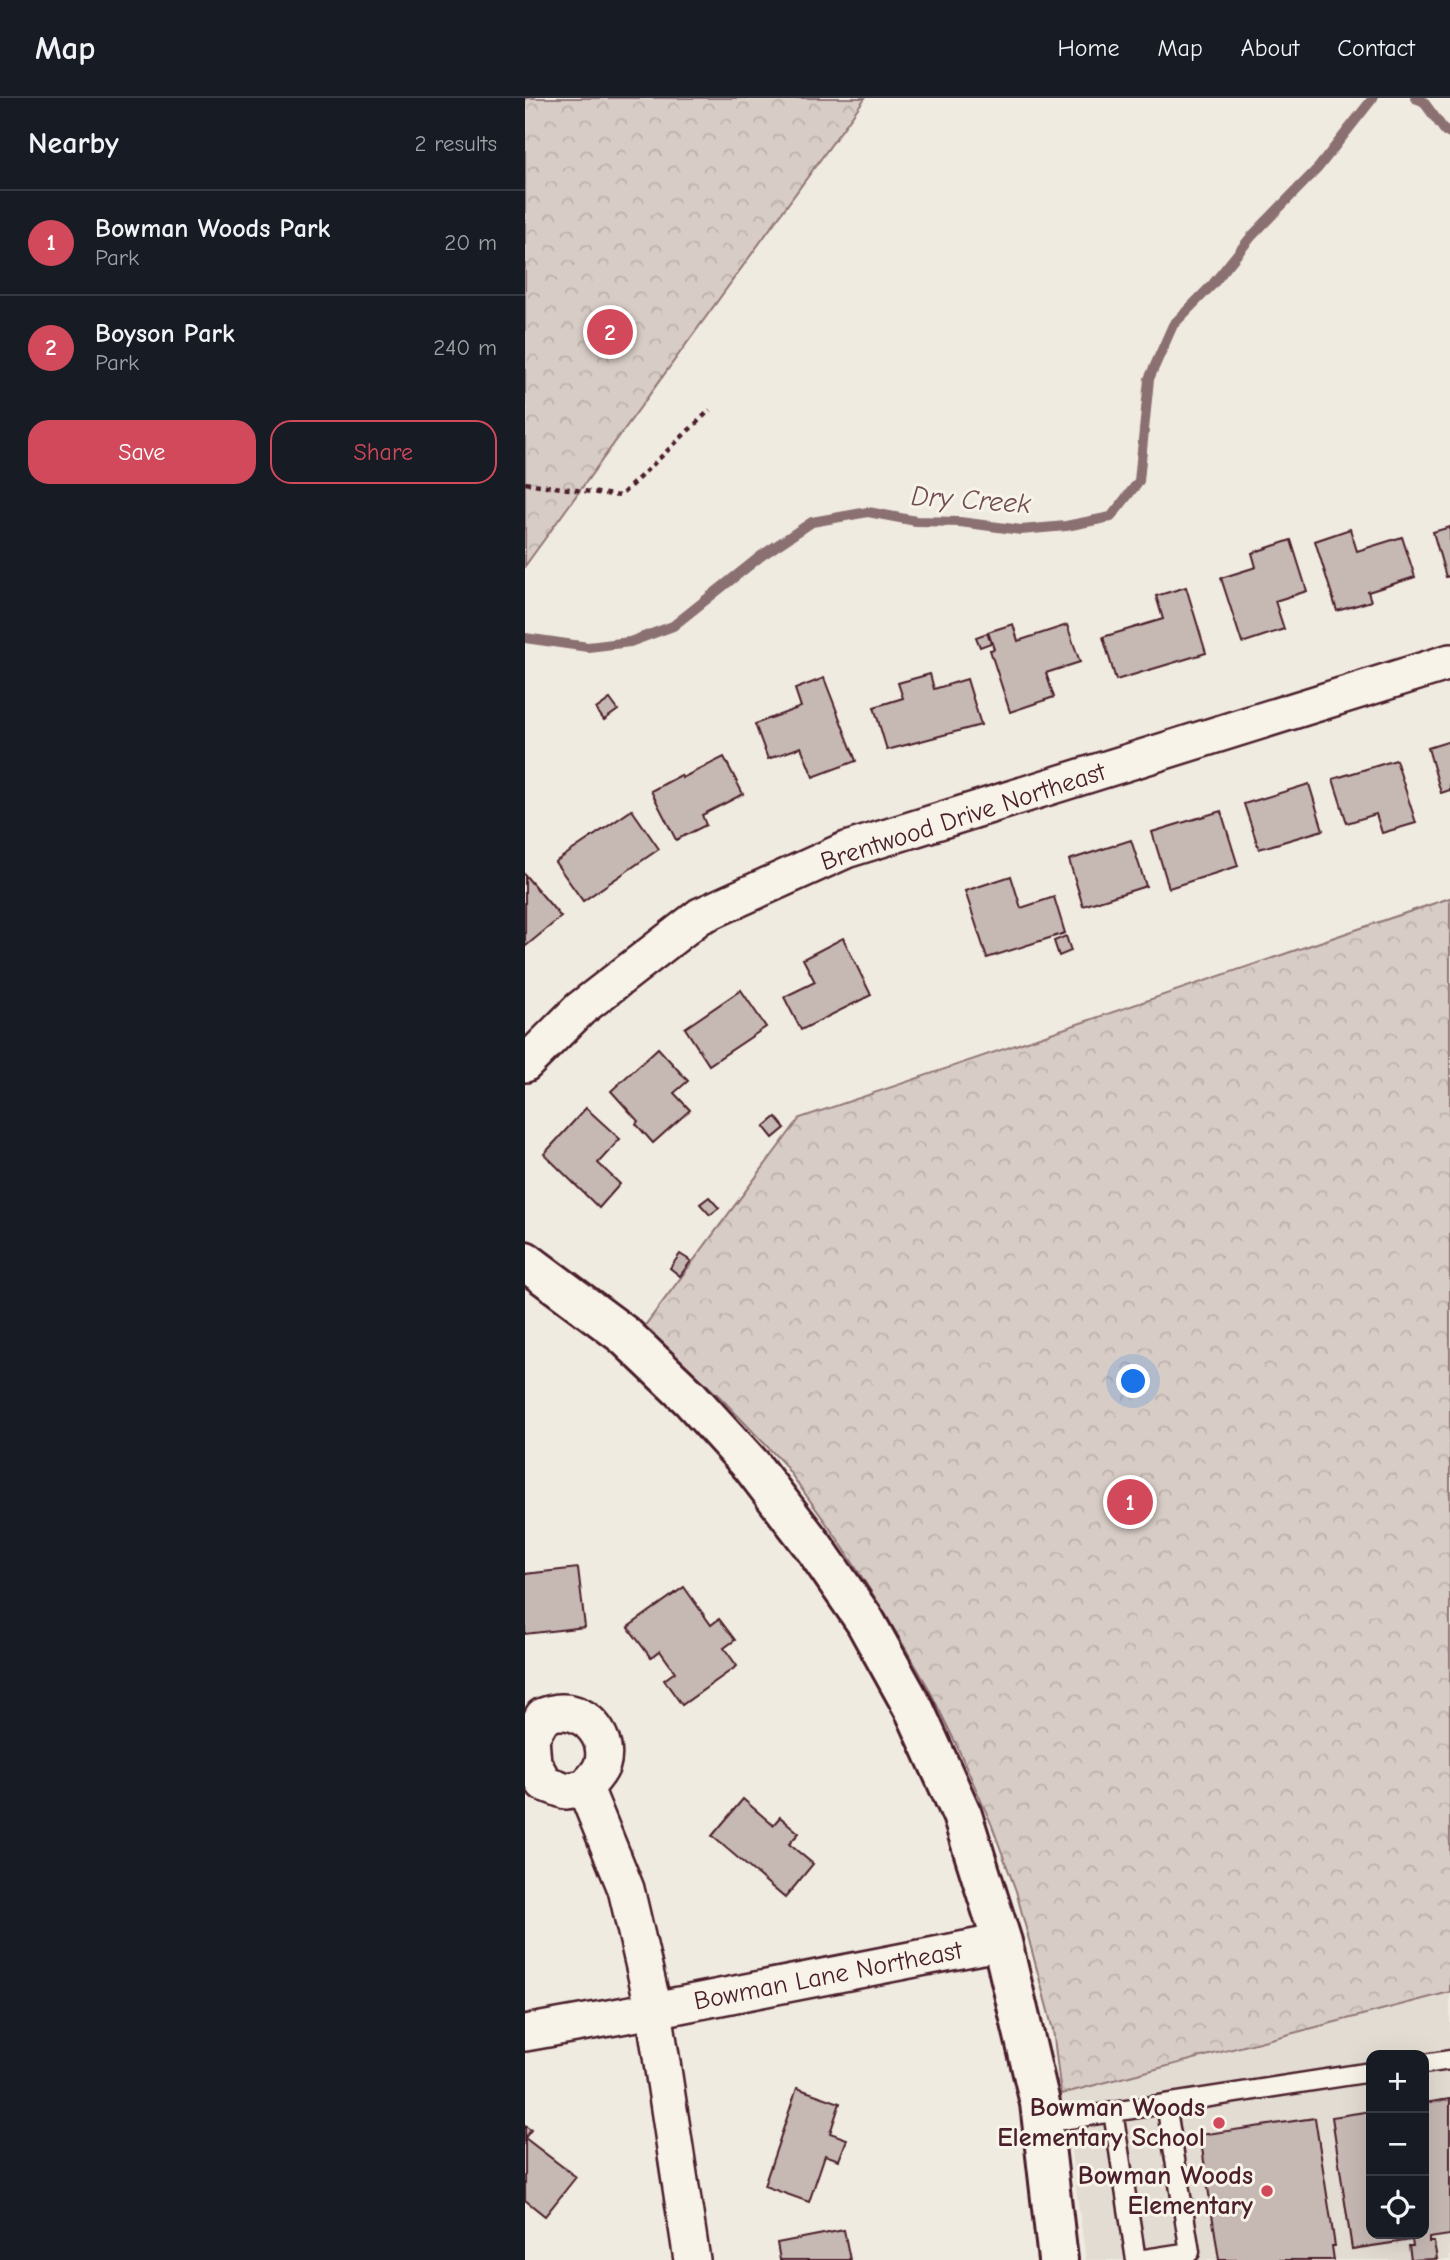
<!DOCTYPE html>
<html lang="en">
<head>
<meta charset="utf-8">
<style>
	:root { --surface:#171b24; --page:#20242c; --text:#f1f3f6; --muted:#9ea1a6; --line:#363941; --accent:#d1495b }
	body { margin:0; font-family:"Comic Neue",sans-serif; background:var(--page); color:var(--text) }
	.controls { position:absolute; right:21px; bottom:21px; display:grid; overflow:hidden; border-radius:14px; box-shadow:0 7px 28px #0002 }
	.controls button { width:63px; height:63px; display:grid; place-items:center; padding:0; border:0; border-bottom:2px solid var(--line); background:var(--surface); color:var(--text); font:35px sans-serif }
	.you { position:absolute; left:609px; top:1284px; width:24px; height:24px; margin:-18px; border:5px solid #fff; border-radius:50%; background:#1a73e8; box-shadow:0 0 0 10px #1a73e833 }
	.badge { display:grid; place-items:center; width:46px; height:46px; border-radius:50%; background:var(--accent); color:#fff; font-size:23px; font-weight:700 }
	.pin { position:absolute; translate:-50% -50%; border:4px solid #fff; box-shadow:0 2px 7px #0006 }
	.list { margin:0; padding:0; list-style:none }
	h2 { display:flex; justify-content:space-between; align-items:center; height:91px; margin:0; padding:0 28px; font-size:30px }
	h2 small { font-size:23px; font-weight:400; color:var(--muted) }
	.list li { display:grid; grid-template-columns:46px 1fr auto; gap:21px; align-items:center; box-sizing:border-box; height:105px; padding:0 28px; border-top:2px solid var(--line) }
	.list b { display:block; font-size:26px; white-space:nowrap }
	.list p { margin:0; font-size:23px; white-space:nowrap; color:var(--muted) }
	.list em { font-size:23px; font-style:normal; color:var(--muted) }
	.actions { display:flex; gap:14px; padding:21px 28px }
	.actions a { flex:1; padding:16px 0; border:2px solid var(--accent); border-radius:21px; text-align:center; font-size:24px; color:var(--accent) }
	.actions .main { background:var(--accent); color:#fff }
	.icon { flex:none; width:38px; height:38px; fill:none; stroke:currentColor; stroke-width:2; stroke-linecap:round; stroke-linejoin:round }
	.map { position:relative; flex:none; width:925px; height:2162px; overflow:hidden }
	header { display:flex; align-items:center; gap:42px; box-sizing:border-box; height:98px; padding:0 35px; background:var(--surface); border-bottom:2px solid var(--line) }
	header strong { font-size:33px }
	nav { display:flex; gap:38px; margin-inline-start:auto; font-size:24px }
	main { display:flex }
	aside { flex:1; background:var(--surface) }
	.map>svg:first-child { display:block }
</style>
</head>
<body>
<header>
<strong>Map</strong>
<nav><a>Home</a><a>Map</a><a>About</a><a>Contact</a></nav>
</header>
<main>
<aside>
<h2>Nearby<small>2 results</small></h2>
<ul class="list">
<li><span class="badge">1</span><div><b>Bowman Woods Park</b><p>Park</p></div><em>20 m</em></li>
<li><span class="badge">2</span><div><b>Boyson Park</b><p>Park</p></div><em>240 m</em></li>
</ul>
<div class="actions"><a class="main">Save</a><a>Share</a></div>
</aside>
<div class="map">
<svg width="925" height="2162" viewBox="0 0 925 2162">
	<defs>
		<pattern id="park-crowns" width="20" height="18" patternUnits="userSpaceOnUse" patternTransform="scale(1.75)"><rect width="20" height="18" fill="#d8cdc6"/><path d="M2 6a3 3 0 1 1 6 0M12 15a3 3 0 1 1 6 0" fill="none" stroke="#bbb0aa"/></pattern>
	</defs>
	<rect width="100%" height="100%" fill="#f0ebe0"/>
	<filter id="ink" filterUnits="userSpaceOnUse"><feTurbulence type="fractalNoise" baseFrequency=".0143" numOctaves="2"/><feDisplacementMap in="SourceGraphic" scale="14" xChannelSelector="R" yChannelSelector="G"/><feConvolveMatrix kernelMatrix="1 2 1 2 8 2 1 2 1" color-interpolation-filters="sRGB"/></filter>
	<g filter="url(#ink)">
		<path fill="#e3dcd2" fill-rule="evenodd" d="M 925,1894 L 925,2162 L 561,2162 L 546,2054 L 536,1996 ZM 846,1957 L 899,1957 L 899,2136 L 846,2136 Z"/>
		<g fill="url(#park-crowns)" stroke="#917678" stroke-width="2">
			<path d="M 0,0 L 340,0 L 0,468 Z"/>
			<path d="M 925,800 L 925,1894 L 536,1996 L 528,1932 L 491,1793 L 466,1725 L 432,1648 L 403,1589 L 359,1514 L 314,1443 L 258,1365 L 195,1299 L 119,1229 L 275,1020 Z"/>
		</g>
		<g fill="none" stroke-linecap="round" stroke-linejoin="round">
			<g stroke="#8b6f72" stroke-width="10">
				<path d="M 890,0 L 898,3 L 920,33 L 925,36"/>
				<path d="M 0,540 L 63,549 L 105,544 L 148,528 L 236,458 L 287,424 L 343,414 L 391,423 L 435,424 L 496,432 L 541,428 L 586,419 L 614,383 L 624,281 L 648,227 L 688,186 L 726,139 L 793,70 L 848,0"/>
			</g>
		</g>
		<g fill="#c6b8b3" stroke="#4a1f2b" stroke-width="2">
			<path d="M 925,429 L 925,478 L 921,479 L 908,434 Z"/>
			<path d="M 825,431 L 832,453 L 877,439 L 890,479 L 843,494 L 846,503 L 812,513 L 790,443 Z"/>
			<path d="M 766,442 L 782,493 L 750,503 L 759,531 L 717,545 L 696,480 L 731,469 L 727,455 Z"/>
			<path d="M 661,489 L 681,555 L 591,582 L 578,539 L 638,521 L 631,498 Z"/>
			<path d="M 488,526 L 493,543 L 542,527 L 555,564 L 521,575 L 529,599 L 485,614 L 465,552 L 469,551 L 463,534 Z"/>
			<path d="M 462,535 L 466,545 L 455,549 L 451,539 Z"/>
			<path d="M 405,576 L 409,591 L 442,581 L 456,627 L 362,652 L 349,609 L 378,600 L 373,585 Z"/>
			<path d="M 299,580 L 331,663 L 288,679 L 276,649 L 243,661 L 230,626 L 276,609 L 270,591 Z"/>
			<path d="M 85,601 L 93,612 L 79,622 L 71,611 Z"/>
			<path d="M 925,643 L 925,692 L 916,695 L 903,650 Z"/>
			<path d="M 199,659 L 218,696 L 177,717 L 181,727 L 151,742 L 126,693 L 156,677 L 157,680 Z"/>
			<path d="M 871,662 L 891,725 L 857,735 L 851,716 L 822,725 L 808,681 Z"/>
			<path d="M 784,686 L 798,732 L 734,751 L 719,706 Z"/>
			<path d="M 107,712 L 134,751 L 58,803 L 30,764 Z"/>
			<path d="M 696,713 L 713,768 L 644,790 L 627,734 Z"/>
			<path d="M 606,742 L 621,788 L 558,808 L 544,762 Z"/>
			<path d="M 0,777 L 36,819 L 1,848 L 0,847 Z"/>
			<path d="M 486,778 L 496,810 L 529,799 L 540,835 L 462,860 L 440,793 Z"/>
			<path d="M 541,838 L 546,853 L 534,858 L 529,843 Z"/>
			<path d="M 318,840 L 346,897 L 276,932 L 259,899 L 290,884 L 278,861 Z"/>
			<path d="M 216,892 L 241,929 L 184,967 L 160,930 Z"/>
			<path d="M 133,950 L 163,983 L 149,995 L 165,1012 L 128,1045 L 111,1026 L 113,1023 L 86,993 Z"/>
			<path d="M 61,1010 L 95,1041 L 73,1065 L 95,1086 L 74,1110 L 19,1056 Z"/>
			<path d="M 251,1019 L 260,1030 L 248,1040 L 239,1029 Z"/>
			<path d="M 184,1099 L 194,1110 L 185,1117 L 175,1106 Z"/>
			<path d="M 155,1156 L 166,1163 L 155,1178 L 145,1170 Z"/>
			<path d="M 53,1470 L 60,1529 L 0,1536 L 0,1476 Z"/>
			<path d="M 159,1489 L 186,1527 L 194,1521 L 210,1542 L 199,1550 L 212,1568 L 157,1607 L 139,1582 L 150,1574 L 135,1553 L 126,1560 L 103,1529 Z"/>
			<path d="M 218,1701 L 248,1727 L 255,1719 L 274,1735 L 264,1746 L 288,1766 L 260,1800 L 187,1738 Z"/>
			<path d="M 272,1990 L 315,2005 L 305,2035 L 322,2041 L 314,2062 L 300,2057 L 284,2104 L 239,2088 Z"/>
			<path d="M 925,2001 L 925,2137 L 904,2140 L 904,2144 L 909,2144 L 912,2161 L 886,2162 L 884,2148 L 888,2148 L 887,2142 L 827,2151 L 807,2019 L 846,2013 L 846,2136 L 899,2136 L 899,2005 Z"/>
			<path d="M 790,2020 L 810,2148 L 807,2148 L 809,2162 L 694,2162 L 675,2037 Z"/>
			<path d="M 0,2028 L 6,2032 L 0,2040 L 51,2079 L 20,2118 L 0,2102 Z"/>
			<path d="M 319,2132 L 325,2162 L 255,2162 L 252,2145 Z"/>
		</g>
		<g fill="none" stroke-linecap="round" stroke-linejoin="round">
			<g stroke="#4a1f2b" stroke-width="23">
				<g id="service">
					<path d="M 899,1966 L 925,1962"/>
					<path d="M 588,2014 L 611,2162"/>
					<path d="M 517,2025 L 846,1974"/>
					<path d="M 613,2162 L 665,2154 L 641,2006"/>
				</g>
			</g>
			<g stroke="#4a1f2b" stroke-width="40">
				<g id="minor">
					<path d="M 0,966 L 55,911 L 175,818 L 321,752 L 925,564"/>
					<path d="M 60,1690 C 66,1683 74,1676 77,1667 C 85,1642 63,1612 35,1614 C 30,1614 24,1616 18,1618 L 6,1639 L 8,1665 L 19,1685 L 41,1693 L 60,1690 L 101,1791 L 129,1912 L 167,2162"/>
					<path d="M 0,1935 L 129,1912 L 477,1844"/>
				</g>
			</g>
			<g stroke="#4a1f2b" stroke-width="44">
				<path id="secondary" d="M 0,1163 L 99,1237 L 165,1300 L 227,1368 L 289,1449 L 340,1523 L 390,1613 L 437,1717 L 477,1844 L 515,2005 L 533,2162"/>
			</g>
			<path stroke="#4a1f2b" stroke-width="4.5" stroke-dasharray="5 5" stroke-linecap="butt" d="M 0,385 L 95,398 L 185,312"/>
			<use href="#service" stroke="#f7f3e8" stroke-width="18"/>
			<use href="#minor" stroke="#f7f3e8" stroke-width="35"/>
			<use href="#secondary" stroke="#f7f3e8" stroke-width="38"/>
		</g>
	</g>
	<g fill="#d1495b" stroke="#f7f3e8" stroke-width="2.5">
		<circle cx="694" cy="2025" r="7"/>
		<circle cx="742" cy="2093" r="7"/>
	</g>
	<g text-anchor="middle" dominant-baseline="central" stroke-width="6" stroke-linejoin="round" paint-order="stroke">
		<g font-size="26" fill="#4a1f2b" stroke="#f7f3e8">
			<text transform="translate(438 719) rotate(-18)">Brentwood Drive Northeast</text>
			<text transform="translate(303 1878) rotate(-11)">Bowman Lane Northeast</text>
		</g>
		<g font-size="26" font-weight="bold" fill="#4a1f2b" stroke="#f7f3e8" text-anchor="end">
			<text x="680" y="2010">Bowman Woods<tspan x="680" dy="30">Elementary School</tspan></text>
			<text x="728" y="2078">Bowman Woods<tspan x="728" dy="30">Elementary</tspan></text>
		</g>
		<g font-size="28" font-style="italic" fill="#704e55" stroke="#f7f3e8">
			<text transform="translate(446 402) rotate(4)">Dry Creek</text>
		</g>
	</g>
</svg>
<div class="controls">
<button>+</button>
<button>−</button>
<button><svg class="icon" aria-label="locate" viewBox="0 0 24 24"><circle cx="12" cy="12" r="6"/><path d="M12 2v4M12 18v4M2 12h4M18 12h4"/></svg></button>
</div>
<div class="you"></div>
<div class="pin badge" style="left:605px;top:1404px">1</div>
<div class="pin badge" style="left:85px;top:234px">2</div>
</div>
</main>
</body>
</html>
